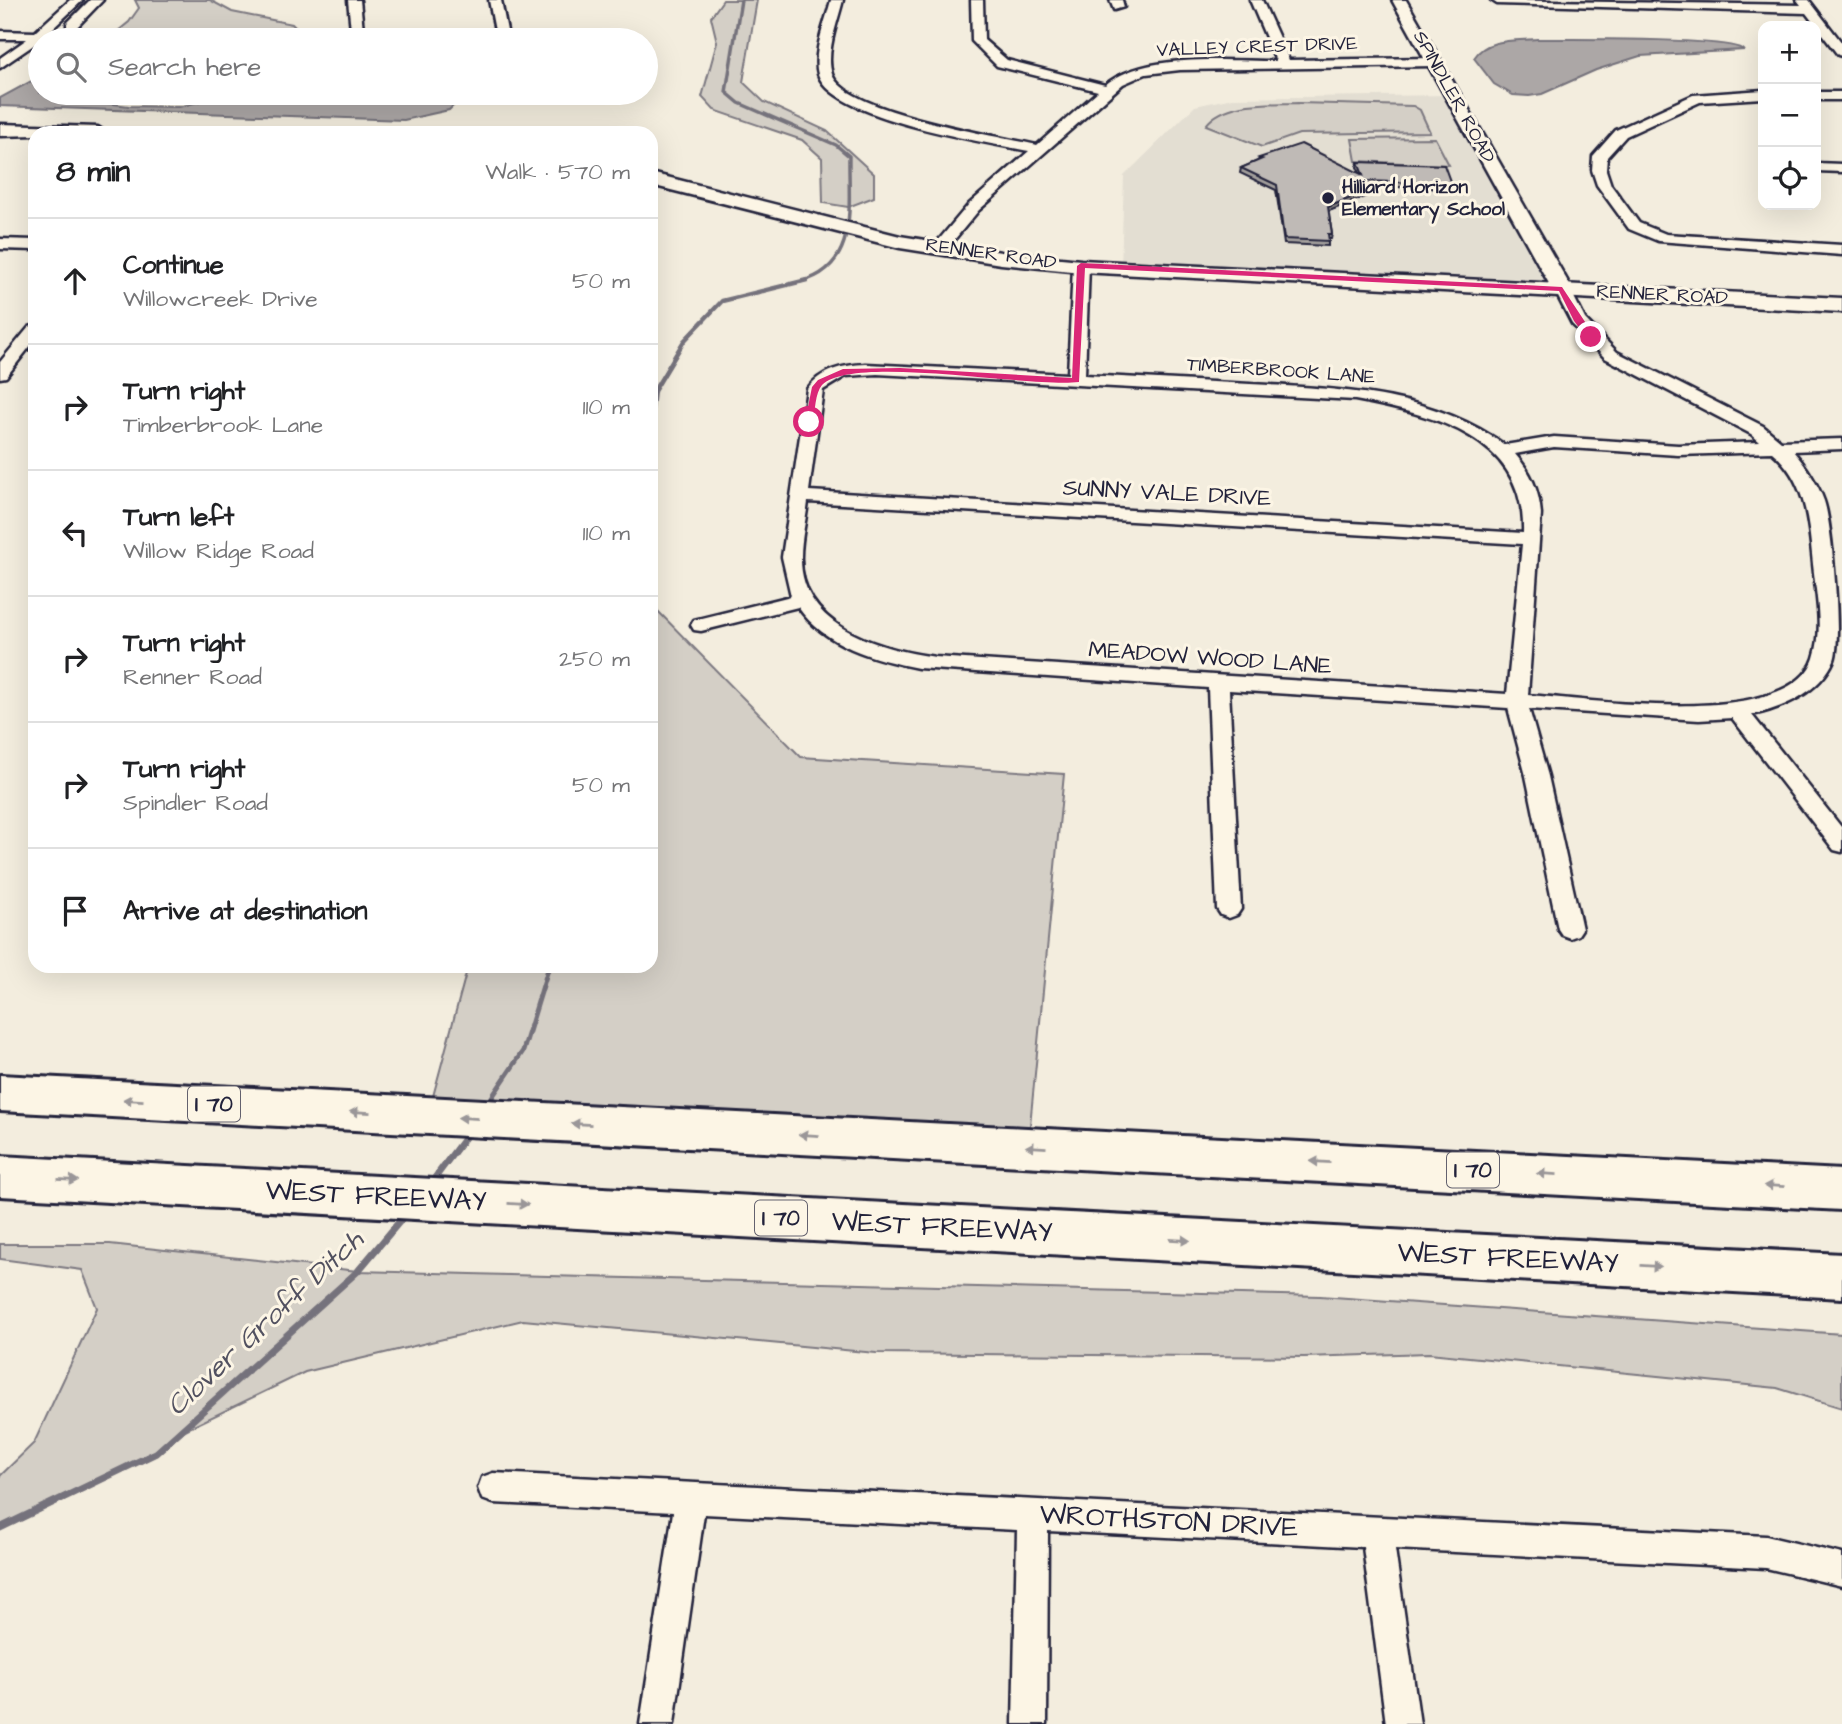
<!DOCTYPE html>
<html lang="en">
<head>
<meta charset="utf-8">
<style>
	:root { --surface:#fff; --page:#f6f6f6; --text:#202124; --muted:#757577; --line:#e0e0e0 }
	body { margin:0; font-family:"Architects Daughter",sans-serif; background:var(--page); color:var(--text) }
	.controls { position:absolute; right:21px; top:21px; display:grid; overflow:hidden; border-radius:14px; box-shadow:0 7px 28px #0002 }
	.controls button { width:63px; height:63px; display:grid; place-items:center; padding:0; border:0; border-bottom:2px solid var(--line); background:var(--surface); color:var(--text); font:35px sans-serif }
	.stop { position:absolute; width:21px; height:21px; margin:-16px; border:5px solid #db2777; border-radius:50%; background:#fff }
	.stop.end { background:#db2777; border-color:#fff; box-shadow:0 2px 7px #0008 }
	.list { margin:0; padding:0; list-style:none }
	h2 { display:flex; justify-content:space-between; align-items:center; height:91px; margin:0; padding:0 28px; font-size:30px }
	h2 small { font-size:23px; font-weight:400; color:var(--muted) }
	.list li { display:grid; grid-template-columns:46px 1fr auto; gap:21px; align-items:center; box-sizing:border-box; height:126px; padding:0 28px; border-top:2px solid var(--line) }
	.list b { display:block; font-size:26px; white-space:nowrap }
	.list p { margin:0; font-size:23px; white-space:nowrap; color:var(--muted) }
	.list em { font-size:23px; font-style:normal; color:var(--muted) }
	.icon { flex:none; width:38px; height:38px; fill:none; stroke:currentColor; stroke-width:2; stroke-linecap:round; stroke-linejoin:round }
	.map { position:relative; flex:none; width:1842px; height:1724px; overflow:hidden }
	.search { position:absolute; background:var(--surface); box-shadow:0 7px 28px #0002; left:28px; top:28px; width:630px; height:77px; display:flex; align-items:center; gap:18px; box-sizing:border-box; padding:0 24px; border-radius:38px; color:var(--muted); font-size:26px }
	.panel { position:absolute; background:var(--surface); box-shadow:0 7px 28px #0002; left:28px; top:126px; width:630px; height:847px; border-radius:21px }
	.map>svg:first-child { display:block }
</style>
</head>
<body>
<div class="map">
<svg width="1842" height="1724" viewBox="0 0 1842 1724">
	<rect width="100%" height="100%" fill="#f3edde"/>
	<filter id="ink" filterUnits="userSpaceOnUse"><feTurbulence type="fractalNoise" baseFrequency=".0143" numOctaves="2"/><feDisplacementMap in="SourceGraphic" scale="14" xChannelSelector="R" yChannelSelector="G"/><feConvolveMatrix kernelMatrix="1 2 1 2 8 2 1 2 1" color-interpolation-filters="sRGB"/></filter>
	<g filter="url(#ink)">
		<path fill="#e3ded2" d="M 1453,95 L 1562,289 L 1121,268 L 1124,176 L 1195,106 L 1233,98 Z"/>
		<g fill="#d4cfc6" stroke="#7b7880" stroke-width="2">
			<path d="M 135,0 L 210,0 L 232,12 L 292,24 L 300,32 L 299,40 L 107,40 L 129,22 L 139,8 Z"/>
			<path d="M 723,0 L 757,0 L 743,82 L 764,102 L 827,131 L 874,174 L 874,197 L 848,207 L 823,203 L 822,158 L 802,140 L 714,110 L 702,97 L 717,42 L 711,17 Z"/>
			<path d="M 85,93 L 208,93 C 159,108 133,95 85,93 Z"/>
			<path d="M 1298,103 L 1413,106 L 1420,110 L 1430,132 L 1299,134 L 1262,147 L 1206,125 C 1225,100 1269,104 1298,103 Z"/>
			<path d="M 1435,138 L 1449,165 L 1356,161 L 1352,139 Z"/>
			<path d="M 651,604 L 801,757 L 1064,774 L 1028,1146 L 428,1115 L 468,966 L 651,966 Z"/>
			<path d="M 0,1244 L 110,1244 L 358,1271 L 1320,1296 L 1842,1334 L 1842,1408 L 1777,1388 L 1429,1353 L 1304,1357 L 876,1353 L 523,1320 L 305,1372 L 185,1430 L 156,1454 L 0,1528 L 0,1476 L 34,1443 L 97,1308 L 82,1270 L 0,1259 Z"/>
		</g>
		<g fill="#aca7a6" stroke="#75727b" stroke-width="2">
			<path d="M 1537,39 C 1563,39 1735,37 1743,50 L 1640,56 L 1596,70 L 1542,94 L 1529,96 L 1513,95 L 1494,84 L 1474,58 C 1487,38 1515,41 1537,39 Z"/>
			<path d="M 35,79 L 40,80 L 40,93 L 51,93 L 53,96 L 129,106 L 179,107 L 232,93 L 337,93 L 396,100 L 448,93 L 457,102 L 449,110 L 404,120 L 0,106 L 0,98 Z"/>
		</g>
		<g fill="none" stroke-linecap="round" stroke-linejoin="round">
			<path stroke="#75727b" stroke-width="3.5" d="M 741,0 L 726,92 L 739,103 L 836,145 L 849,156 C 848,205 860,267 800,282"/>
			<path stroke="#75727b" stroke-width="4.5" d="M 651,416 L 654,391 L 684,341 L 722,301 L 807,280"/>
			<path stroke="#75727b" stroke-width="5" d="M 486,1106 L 523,1051 L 549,966"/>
			<g stroke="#75727b" stroke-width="7">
				<path d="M 431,1183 L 469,1132"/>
				<path d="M 0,1528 L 156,1453 L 358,1271 L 405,1215"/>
			</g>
			<g stroke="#22223b" stroke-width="5">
				<g id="minor">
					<path d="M 70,0 L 83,0 L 48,33 L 52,36 L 50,39 L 41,40 L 0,68 L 0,58 L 27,39 L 0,39 L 0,31 L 35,32 Z"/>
					<path d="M 90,0 L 103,0 L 75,29 L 67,29 L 67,23 Z"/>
					<path d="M 348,0 L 360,0 L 364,40 L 352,40 Z"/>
					<path d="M 489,0 L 501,0 L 507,31 L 501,40 L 489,40 L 495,31 Z"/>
					<path d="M 831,0 L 843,0 C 838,21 825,53 832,74 C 844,112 998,136 1037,145 L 1098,91 L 997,66 L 972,41 L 971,0 L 983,0 L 984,40 L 1007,60 L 1105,85 C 1144,52 1227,61 1276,61 L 1250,0 L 1262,0 L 1289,60 L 1434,58 L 1440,62 L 1434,66 L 1180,70 L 1146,74 L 1123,84 L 979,210 L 945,251 L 940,253 L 932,248 L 969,204 L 1029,151 C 985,142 832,119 818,74 C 812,53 826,21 831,0 Z"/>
					<path d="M 1110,0 L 1122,0 L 1124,7 L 1114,10 Z"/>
					<path d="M 1491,0 L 1801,5 L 1797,0 L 1809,0 L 1842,43 L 1842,56 L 1838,55 L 1806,13 L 1497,4 Z"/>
					<path d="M 1763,90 L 1763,98 L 1700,102 L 1626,136 L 1607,157 L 1606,170 L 1611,185 L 1639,223 L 1666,234 L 1842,245 L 1842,255 L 1658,241 L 1629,229 L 1597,185 L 1592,170 L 1593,156 L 1616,130 L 1693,95 Z"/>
					<rect x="1816" y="92" width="26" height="8"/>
					<path d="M 1816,163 L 1842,164 L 1842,172 L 1816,171 Z"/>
					<path d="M 0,239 L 35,240 L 35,250 L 0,249 Z"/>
					<path d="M 1081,261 L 1089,266 L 1085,375 C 1140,378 1195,381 1250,384 C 1339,389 1430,391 1505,445 L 1554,437 L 1678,445 L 1760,442 L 1751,434 L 1605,358 L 1572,324 L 1554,289 L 1562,284 L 1570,289 L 1585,319 L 1617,352 L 1763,426 L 1781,441 L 1842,439 L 1842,449 L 1793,451 C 1805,464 1818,484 1824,501 C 1832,524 1842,639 1834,660 C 1820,692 1784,708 1752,715 L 1842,828 L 1842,852 L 1834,850 L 1732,718 L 1699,720 L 1529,709 L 1548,776 L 1582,929 L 1578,935 L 1570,938 L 1562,935 L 1558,929 L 1526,776 L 1508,708 L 1229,690 L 1241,909 L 1237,915 L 1229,918 L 1221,915 L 1217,909 L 1208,688 L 918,668 C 873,659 825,646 798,607 L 701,631 L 694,630 L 691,625 L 694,620 L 791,596 L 782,557 L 807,389 C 821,370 842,365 866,364 L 1068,374 L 1073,266 ZM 877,374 L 1355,400 C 1433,415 1526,436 1523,533 L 809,491 L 823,390 L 846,376 ZM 1554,447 L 1678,455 L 1772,452 C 1809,483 1809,529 1814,573 C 1817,600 1823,631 1814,658 C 1789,731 1588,699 1528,695 L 1541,514 C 1539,490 1531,472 1515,454 ZM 808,502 L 1522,544 L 1507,694 L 935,657 C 879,649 799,627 801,556 C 801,538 806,520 808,502 Z"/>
					<path d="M 35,325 L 35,340 L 6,377 L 0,378 L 0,362 L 29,327 Z"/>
					<path d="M 493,1473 L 1766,1536 L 1842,1554 L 1842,1586 L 1766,1568 L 1395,1549 L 1420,1724 L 1386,1724 L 1363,1547 L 1048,1531 L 1047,1724 L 1013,1724 L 1017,1530 L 704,1514 L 674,1724 L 640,1724 L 673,1512 L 493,1503 L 482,1499 L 478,1488 L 482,1477 Z"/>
				</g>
			</g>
			<g stroke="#22223b" stroke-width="5">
				<path id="tertiary" d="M 1392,0 L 1406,0 L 1572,289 L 1569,293 L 1562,295 L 1552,289 Z"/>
			</g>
			<g stroke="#22223b" stroke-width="5">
				<g id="secondary">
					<path d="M 0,124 L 98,127 L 107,133 L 0,136 Z"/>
					<path d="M 651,173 L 900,236 L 1001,252 L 1081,260 L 1842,298 L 1842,312 L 1081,272 L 1001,264 L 900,248 L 651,185 Z"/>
				</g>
			</g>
			<g stroke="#22223b" stroke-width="6">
				<g id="motorway">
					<path d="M 0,1075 L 1842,1170 L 1842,1210 L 0,1111 Z"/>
					<path d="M 0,1156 L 1842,1254 L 1842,1298 L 0,1196 Z"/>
				</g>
			</g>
			<use href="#minor" fill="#fcf5e5" fill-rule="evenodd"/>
			<use href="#tertiary" fill="#fcf5e5" fill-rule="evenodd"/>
			<use href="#secondary" fill="#fcf5e5" fill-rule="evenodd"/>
			<use href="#motorway" fill="#fcf5e5" fill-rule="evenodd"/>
		</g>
		<path fill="#a4a09d" stroke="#22223b" stroke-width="2" d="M 1259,158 L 1360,173 L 1357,167 L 1358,162 L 1451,184 L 1449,189 L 1368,186 L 1369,195 L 1328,211 L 1332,234 L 1331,239 L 1328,239 L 1328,246 L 1284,244 L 1276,190 L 1240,173 L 1241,168 L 1258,161 Z"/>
		<path fill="#86827f" stroke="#22223b" stroke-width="2" d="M 1370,190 L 1369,195 L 1327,212 L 1328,207 Z"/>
		<path fill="#bfbab6" stroke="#22223b" stroke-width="2" d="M 1301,144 L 1363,175 L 1358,162 L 1444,165 L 1451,184 L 1366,181 L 1370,190 L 1328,207 L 1332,234 L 1328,234 L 1329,241 L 1284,239 L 1277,185 L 1241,168 L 1262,159 L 1259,158 Z"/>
		<defs><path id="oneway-solid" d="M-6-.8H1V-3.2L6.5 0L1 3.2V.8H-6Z" transform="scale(1.75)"/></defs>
		<g fill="#9a9698">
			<use href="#oneway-solid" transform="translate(133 1100) rotate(-177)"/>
			<use href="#oneway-solid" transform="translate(360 1112) rotate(-177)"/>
			<use href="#oneway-solid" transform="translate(468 1118) rotate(-177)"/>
			<use href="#oneway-solid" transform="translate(581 1124) rotate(-177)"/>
			<use href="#oneway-solid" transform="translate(809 1135) rotate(-177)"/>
			<use href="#oneway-solid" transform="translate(1036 1147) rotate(-177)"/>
			<use href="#oneway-solid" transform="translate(1320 1162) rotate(-177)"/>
			<use href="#oneway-solid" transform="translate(1547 1174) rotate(-177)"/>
			<use href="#oneway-solid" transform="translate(68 1180) rotate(3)"/>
			<use href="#oneway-solid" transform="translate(1774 1186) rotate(-177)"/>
			<use href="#oneway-solid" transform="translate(518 1204) rotate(3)"/>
			<use href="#oneway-solid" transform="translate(1180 1240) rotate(3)"/>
			<use href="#oneway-solid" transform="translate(1651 1266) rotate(3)"/>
		</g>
	</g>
	<path fill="#db2777" d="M 1081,263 L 1562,287 L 1595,337 L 1588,339 L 1574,321 L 1559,291 L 1085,268 L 1079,382 C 1028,388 853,354 822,385 C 815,393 815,412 813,422 L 809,424 L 805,422 L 812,387 L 818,380 L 843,369 L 900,368 L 1072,378 L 1077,266 Z"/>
	<circle fill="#22223b" stroke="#fcf5e5" stroke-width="2.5" cx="1328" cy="198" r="7"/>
	<g text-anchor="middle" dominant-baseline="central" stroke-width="6" stroke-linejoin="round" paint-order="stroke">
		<g font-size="19" fill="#22223b" stroke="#fcf5e5">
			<text transform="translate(1257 47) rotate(-2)">VALLEY CREST DRIVE</text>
			<text transform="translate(1454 97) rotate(61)">SPINDLER ROAD</text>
			<text transform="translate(991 254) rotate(8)">RENNER ROAD</text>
			<text transform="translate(1662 295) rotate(3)">RENNER ROAD</text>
			<text transform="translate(1281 371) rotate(4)">TIMBERBROOK LANE</text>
		</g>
		<g font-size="19" font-weight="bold" fill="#22223b" stroke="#fcf5e5" text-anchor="start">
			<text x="1342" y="187">Hilliard Horizon<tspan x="1342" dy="22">Elementary School</tspan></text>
		</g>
		<g fill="#fcf5e5" stroke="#63616e" stroke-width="2">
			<rect x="188" y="1086.5" width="52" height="35" rx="5"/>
			<rect x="1447" y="1152.5" width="52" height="35" rx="5"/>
			<rect x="755" y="1200.5" width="52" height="35" rx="5"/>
		</g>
		<g font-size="21" font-weight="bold" fill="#22223b">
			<text x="214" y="1104">I 70</text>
			<text x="1473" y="1170">I 70</text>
			<text x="781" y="1218">I 70</text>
		</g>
		<g font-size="23" fill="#22223b" stroke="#fcf5e5">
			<text transform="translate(1167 493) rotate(3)">SUNNY VALE DRIVE</text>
			<text transform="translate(1210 658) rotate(4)">MEADOW WOOD LANE</text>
		</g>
		<g font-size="28" fill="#22223b" stroke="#fcf5e5">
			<text transform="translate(376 1196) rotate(3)">WEST FREEWAY</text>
			<text transform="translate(942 1227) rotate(3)">WEST FREEWAY</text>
			<text transform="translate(1508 1258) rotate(3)">WEST FREEWAY</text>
			<text transform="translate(1169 1521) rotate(3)">WROTHSTON DRIVE</text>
		</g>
		<g font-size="28" font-style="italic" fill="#525160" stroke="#fcf5e5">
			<text transform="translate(265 1323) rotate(-43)">Clover Groff Ditch</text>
		</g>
	</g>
</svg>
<div class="controls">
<button>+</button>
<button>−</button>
<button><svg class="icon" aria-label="locate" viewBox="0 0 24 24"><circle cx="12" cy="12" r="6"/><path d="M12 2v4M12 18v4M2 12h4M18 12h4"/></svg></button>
</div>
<div class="stop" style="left:809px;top:422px"></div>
<div class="stop end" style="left:1591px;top:337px"></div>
<div class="search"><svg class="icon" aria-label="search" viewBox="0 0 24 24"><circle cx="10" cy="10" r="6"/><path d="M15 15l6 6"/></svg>Search here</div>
<section class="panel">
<h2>8 min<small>Walk · 570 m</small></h2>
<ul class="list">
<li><svg class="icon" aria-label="ahead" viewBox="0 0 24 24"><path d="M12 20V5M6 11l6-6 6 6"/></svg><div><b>Continue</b><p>Willowcreek Drive</p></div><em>50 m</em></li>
<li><svg class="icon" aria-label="right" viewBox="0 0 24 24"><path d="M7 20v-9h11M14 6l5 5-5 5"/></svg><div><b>Turn right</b><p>Timberbrook Lane</p></div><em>110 m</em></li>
<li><svg class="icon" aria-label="left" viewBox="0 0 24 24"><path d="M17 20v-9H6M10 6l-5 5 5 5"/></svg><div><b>Turn left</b><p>Willow Ridge Road</p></div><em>110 m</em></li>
<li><svg class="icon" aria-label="right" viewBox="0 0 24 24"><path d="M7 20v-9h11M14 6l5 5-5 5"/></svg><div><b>Turn right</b><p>Renner Road</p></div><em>250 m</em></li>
<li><svg class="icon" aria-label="right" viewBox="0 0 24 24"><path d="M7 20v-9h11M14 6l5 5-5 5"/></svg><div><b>Turn right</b><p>Spindler Road</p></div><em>50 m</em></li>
<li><svg class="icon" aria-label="arrive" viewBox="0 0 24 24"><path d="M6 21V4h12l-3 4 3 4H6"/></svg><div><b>Arrive at destination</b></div></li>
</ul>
</section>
</div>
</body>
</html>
